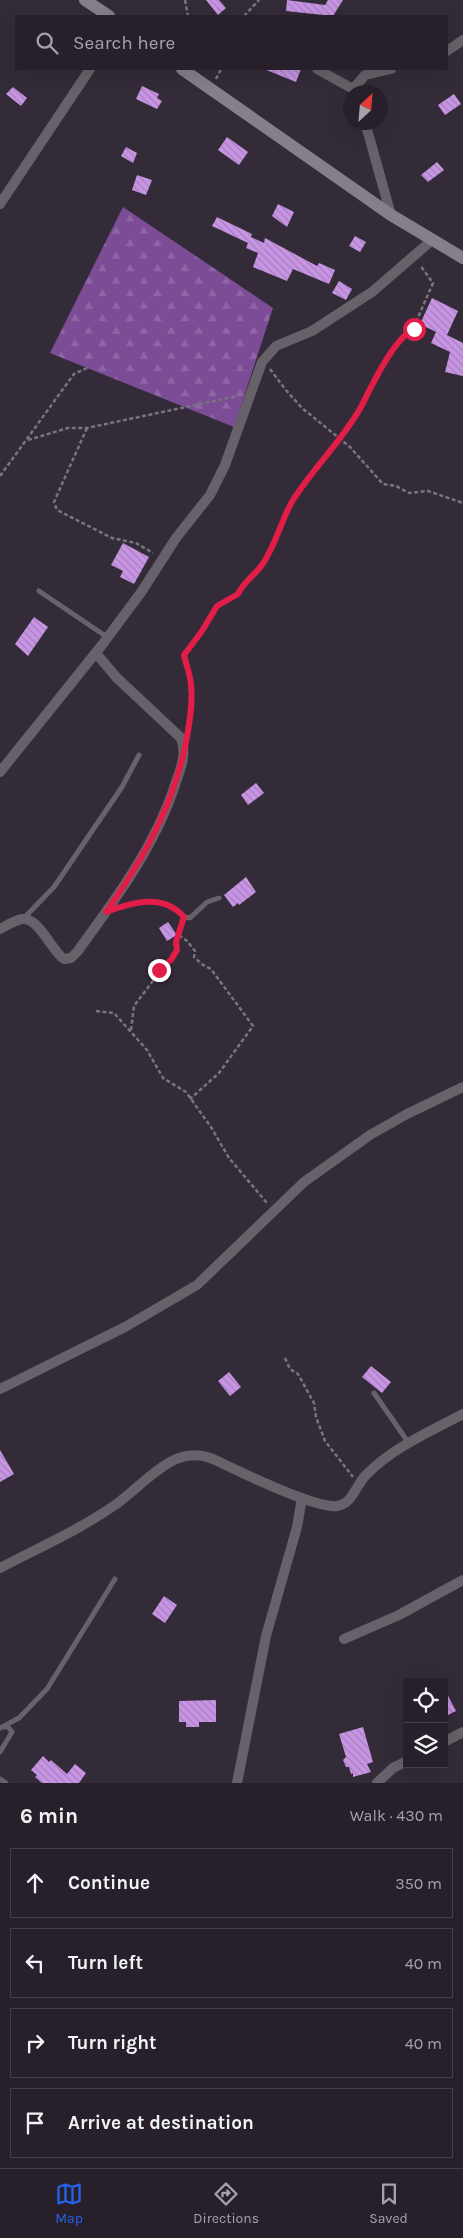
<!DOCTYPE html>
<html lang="en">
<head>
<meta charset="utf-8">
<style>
	:root { --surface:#27202b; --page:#2f2833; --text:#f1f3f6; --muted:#a4a3a9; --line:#433e47; --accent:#2563eb }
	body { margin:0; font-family:Karla,sans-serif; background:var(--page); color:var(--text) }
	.controls { position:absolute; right:15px; bottom:15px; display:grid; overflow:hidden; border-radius:0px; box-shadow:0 5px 20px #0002 }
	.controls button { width:45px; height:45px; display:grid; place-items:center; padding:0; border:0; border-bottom:1px solid var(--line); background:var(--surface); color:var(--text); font:25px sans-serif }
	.compass { position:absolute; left:343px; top:85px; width:45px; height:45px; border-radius:50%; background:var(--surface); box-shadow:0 5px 20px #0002; rotate:26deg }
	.stop { position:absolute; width:15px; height:15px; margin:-11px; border:4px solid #e11d48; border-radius:50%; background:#fff }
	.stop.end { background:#e11d48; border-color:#fff; box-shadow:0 1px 5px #0008 }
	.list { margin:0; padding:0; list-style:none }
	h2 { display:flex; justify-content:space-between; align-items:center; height:65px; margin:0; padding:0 20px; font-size:21px }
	h2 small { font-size:16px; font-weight:400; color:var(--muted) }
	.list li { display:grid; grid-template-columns:32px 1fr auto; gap:15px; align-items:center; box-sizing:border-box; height:70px; margin:0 10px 10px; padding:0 10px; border:1px solid var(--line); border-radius:0px }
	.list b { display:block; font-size:19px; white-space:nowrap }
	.list em { font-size:16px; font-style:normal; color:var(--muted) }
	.icon { flex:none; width:28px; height:28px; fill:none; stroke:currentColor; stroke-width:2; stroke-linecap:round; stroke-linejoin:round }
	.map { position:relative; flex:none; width:463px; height:1783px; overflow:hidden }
	.search { position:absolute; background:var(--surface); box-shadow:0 5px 20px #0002; left:15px; right:15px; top:15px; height:55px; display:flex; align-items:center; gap:12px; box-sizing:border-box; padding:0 18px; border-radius:0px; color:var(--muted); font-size:19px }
	.sheet { height:385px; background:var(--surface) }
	nav { display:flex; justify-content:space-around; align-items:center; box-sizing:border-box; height:70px; border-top:1px solid var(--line); background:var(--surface); font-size:14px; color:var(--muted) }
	nav a { display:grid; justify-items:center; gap:2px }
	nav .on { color:var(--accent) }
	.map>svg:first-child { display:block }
</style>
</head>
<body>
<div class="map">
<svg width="463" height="1783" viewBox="0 0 463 1783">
	<defs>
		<pattern id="forest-firs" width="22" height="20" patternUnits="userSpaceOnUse" patternTransform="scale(1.25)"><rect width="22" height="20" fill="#7c4c96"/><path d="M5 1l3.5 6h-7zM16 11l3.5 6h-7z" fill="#8e65a5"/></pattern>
		<pattern id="building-back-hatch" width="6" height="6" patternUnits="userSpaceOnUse" patternTransform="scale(1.25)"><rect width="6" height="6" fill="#c895e5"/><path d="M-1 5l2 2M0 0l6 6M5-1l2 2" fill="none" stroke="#a780bd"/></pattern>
	</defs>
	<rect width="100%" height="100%" fill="#342b39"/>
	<path fill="url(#forest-firs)" d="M 123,207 L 273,308 L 234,427 L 50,353 Z"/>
	<g fill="url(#building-back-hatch)">
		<path d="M 206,0 L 219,0 L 226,8 L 218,15 Z"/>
		<path d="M 287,0 L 325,5 L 328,0 L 343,0 L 333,16 L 286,11 Z"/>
		<path d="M 264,69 L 301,69 L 296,82 Z"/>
		<path d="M 142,86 L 159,94 L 157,98 L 162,101 L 157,109 L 136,99 Z"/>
		<path d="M 13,87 L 27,98 L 21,106 L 6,94 Z"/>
		<path d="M 454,94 L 461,104 L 445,115 L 438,105 Z"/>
		<path d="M 227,137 L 248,152 L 239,165 L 218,150 Z"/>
		<path d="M 126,147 L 137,153 L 133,163 L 121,156 Z"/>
		<path d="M 437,162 L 444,170 L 428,182 L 421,175 Z"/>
		<path d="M 137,175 L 152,180 L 146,195 L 132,190 Z"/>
		<path d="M 278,204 L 294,212 L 287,227 L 272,216 Z"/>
		<path d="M 217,217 L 252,234 L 251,237 L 264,243 L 265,238 L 317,266 L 319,263 L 335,270 L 329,284 L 293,269 L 287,281 L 253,267 L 258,253 L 246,248 L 248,243 L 212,226 Z"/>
		<path d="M 355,236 L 366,242 L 360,252 L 349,246 Z"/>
		<path d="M 339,281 L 352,289 L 346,300 L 332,293 Z"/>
		<path d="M 432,298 L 458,311 L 447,335 L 463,343 L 463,376 L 445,372 L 450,352 L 431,343 L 436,332 L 420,324 Z"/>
		<path d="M 123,543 L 149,557 L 134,584 L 120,577 L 123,571 L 111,565 Z"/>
		<path d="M 34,617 L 48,627 L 28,656 L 15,644 Z"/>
		<path d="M 256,783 L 264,793 L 248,805 L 241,795 Z"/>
		<path d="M 246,877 L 256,892 L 239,905 L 238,903 L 233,907 L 224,895 Z"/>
		<path d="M 168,922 L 177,935 L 167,941 L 159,928 Z"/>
		<path d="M 371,1366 L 391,1382 L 382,1393 L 362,1377 Z"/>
		<path d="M 229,1372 L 241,1387 L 230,1396 L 218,1381 Z"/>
		<path d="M 0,1450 L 14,1474 L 0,1482 Z"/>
		<path d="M 164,1596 L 177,1605 L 165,1623 L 152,1614 Z"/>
		<path d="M 444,1688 L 456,1711 L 444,1717 Z"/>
		<path d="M 216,1700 L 216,1722 L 199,1722 L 199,1727 L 186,1727 L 186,1722 L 179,1722 L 179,1701 Z"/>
		<path d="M 363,1727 L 373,1762 L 367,1764 L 371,1772 L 353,1777 L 353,1773 L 351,1774 L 349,1767 L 346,1767 L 343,1760 L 346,1757 L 339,1734 Z"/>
		<path d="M 43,1756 L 49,1762 L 51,1760 L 67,1774 L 75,1764 L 86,1773 L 79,1783 L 42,1783 L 35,1777 L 37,1775 L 31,1770 Z"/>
	</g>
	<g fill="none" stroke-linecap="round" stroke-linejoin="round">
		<g stroke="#7b7480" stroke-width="2.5" stroke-dasharray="4 2.5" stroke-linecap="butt">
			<path d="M 185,0 L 188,16"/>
			<path d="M 244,16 L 259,0"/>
			<path d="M 216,79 L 221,69"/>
			<path d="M 270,369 L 285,389 L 302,408 L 350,447 L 383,484 L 396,486 L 409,493 L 428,491 L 463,503"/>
			<path d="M 87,428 L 54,502 L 57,510 L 112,538 L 136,543 L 153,553"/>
			<path d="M 28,440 L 68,428 L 87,428 L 238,396"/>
			<path d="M 0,476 L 74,374 L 89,367"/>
			<path d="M 188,731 C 193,704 190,681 184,655 L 202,631 L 217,606 L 238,594 C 243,582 254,576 262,565 C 276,545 281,520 293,500 C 314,467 342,441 361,407 C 371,387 394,338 413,329 L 433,283 L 420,265"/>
			<path d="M 179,935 L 187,941 L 195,951 L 194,957 L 203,965 L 211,969 L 253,1026 L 219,1073 L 190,1099"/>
			<path d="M 96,1011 L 114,1013 L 147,1050 L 163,1078 L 186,1092 L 211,1127 L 229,1158 L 267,1203"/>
			<path d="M 131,1030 L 134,1006 L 177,949 L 176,942 L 182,923"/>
			<path d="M 285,1358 L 290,1369 L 298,1374 L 314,1403 L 316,1417 L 325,1441 L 353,1477"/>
		</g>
		<g stroke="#676269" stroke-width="5">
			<path d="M 39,591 L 107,637"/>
			<path d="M 109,911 C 135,901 164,894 184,917 L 190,918 L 207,902 L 219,898"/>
			<path d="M 23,919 L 54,887 L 122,787 L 139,755"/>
			<path d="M 374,1393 L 408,1442"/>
			<path d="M 0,1728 L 19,1718 L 47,1689 L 115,1579"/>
			<path d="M 0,1752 L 12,1732 L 8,1727 L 3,1727"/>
			<path d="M 0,1779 L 6,1783"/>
		</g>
		<g stroke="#676269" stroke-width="10">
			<path d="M 447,51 L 463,40"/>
			<path d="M 317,69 L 353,89 L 354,92"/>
			<path d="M 353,89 L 365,75 L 391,69"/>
			<path d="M 365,122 L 391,215"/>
			<path d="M 0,204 L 90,69"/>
			<path d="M 0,772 L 102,645 L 142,591 L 176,538 L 210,495 L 225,465 L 262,362 L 276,346 L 312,331 L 372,292 L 431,241"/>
			<path d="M 0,929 C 6,926 15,920 22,919 C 39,917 51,950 64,959 L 71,958 L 77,952 C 116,899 156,845 176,782 C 181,768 187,752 181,738 L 116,677 L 96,653"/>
			<path d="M 0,1389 L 125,1327 L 197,1285 L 304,1182 L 370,1135 L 407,1114 L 463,1087"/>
			<path d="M 0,1568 C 38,1548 79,1530 115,1505 C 135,1491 154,1469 176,1459 C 190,1454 200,1454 213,1459 C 236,1470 315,1509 337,1506 C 353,1504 356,1484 367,1474 C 394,1447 429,1432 463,1414"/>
			<path d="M 344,1639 L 399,1615 L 463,1580"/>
			<path d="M 444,1742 L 463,1732"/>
			<path d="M 237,1783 L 266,1636 L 297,1527 L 302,1498"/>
			<path d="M 377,1783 L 393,1768 L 407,1761"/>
		</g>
		<g stroke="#857f8a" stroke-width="12">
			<path d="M 85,0 L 109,16"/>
			<path d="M 182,69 L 391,215 L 463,258"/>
		</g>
	</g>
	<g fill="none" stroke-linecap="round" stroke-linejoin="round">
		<path stroke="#e11d48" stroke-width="6" d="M 159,970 L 171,960 L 177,950 L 176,942 L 184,917 C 163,893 133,902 106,912 C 144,858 175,803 187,737 C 190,720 193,702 191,684 C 190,674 186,664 184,655 L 202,631 L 217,606 L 238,594 C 243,582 254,576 262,565 C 276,545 281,520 293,500 C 314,467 342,441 361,407 C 371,387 394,338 414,329"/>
	</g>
</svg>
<div class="controls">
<button><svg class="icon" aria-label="locate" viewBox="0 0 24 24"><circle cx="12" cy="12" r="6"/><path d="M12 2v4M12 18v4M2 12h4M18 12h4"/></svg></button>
<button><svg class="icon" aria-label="layers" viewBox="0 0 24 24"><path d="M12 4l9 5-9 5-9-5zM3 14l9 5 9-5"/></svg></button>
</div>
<svg class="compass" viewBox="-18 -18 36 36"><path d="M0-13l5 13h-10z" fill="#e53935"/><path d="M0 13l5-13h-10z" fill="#a4a3a9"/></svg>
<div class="stop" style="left:414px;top:329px"></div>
<div class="stop end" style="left:159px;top:970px"></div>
<div class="search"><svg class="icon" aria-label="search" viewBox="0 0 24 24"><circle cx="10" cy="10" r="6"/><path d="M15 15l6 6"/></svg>Search here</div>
</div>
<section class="sheet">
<h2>6 min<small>Walk · 430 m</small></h2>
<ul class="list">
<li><svg class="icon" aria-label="ahead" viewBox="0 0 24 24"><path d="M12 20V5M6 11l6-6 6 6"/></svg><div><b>Continue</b></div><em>350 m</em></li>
<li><svg class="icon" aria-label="left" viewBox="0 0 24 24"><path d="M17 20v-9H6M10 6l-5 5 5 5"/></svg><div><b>Turn left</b></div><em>40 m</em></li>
<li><svg class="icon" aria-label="right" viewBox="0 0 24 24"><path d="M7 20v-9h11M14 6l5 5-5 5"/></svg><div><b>Turn right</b></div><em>40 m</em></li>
<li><svg class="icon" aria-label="arrive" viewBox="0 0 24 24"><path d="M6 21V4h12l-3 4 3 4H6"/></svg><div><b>Arrive at destination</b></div></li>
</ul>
</section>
<nav>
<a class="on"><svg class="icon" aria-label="map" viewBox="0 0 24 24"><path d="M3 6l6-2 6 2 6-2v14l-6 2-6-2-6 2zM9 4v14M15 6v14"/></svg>Map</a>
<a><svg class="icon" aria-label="directions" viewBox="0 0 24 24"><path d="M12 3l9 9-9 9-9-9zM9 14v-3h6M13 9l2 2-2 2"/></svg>Directions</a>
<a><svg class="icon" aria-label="saved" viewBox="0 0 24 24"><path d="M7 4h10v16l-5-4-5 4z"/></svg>Saved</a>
</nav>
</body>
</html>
